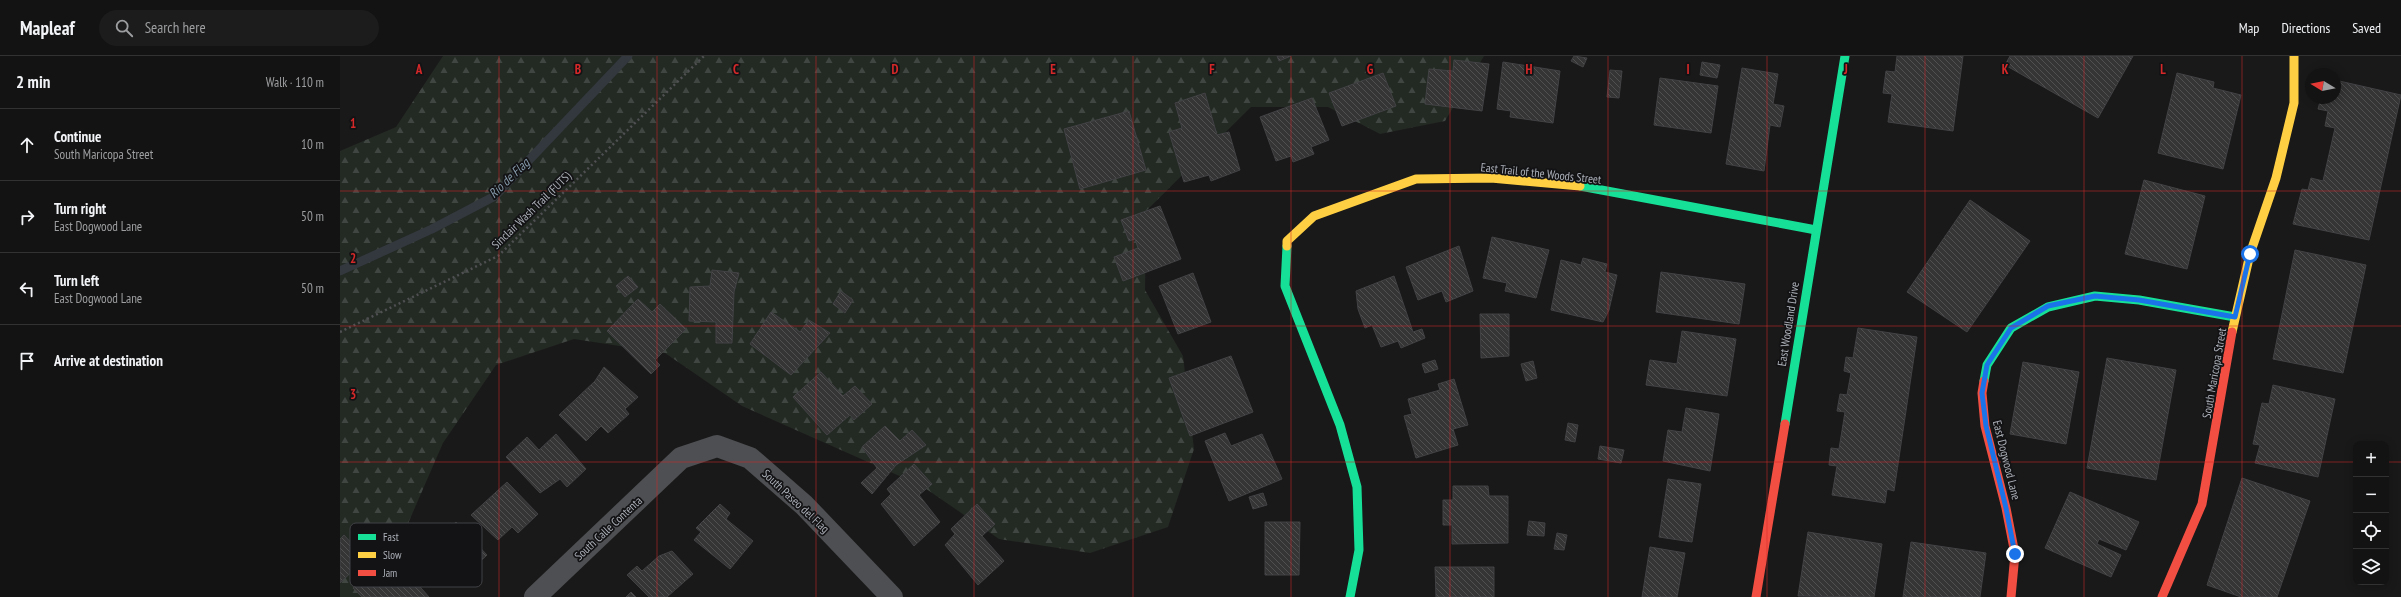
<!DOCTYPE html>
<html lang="en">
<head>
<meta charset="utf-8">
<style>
	:root { --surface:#131313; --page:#1c1c1c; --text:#f1f3f6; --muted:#9d9ea0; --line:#323233 }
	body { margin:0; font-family:"PT Sans Narrow",sans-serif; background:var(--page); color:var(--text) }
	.controls { position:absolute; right:12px; bottom:12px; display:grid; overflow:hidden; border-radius:8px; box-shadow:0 2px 10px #0003 }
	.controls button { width:36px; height:36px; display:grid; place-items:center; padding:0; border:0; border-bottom:1px solid var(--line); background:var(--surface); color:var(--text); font:20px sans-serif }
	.compass { position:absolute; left:1965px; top:12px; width:36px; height:36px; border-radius:50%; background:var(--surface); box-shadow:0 2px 10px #0003; rotate:280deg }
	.stop { position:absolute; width:12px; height:12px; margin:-9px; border:3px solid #1a73e8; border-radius:50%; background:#fff }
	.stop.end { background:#1a73e8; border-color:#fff; box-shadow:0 1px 4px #0008 }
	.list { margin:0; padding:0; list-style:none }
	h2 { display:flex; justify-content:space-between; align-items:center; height:52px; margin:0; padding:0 16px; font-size:17px }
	h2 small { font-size:13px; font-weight:400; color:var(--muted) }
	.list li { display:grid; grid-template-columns:26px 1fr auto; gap:12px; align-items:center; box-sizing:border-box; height:72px; padding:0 16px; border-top:1px solid var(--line) }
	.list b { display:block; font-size:15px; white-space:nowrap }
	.list p { margin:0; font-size:13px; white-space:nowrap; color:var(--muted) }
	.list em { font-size:13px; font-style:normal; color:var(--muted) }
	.icon { flex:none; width:22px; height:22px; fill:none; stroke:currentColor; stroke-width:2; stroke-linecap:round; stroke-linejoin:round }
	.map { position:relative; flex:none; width:2061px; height:541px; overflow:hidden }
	header { display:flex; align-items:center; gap:24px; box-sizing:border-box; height:56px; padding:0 20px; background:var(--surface); border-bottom:1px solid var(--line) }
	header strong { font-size:19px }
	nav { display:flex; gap:22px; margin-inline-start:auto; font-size:14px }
	.search { width:280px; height:36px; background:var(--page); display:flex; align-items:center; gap:10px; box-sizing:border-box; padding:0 14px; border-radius:22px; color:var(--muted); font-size:15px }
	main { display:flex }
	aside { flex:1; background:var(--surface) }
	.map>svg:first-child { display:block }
</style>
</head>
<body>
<header>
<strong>Mapleaf</strong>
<div class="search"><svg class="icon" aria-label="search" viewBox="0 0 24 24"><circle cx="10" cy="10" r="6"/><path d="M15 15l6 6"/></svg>Search here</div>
<nav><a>Map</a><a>Directions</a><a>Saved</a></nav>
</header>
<main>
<aside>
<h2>2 min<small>Walk · 110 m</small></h2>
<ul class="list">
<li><svg class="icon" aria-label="ahead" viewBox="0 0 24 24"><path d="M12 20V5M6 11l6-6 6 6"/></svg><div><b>Continue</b><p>South Maricopa Street</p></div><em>10 m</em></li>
<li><svg class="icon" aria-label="right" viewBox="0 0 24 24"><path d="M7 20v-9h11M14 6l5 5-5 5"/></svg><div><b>Turn right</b><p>East Dogwood Lane</p></div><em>50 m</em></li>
<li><svg class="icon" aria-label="left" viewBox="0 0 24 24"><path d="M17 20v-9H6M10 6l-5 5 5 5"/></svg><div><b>Turn left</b><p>East Dogwood Lane</p></div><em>50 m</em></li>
<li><svg class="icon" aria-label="arrive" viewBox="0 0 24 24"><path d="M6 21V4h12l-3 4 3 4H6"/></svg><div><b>Arrive at destination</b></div></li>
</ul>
</aside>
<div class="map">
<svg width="2061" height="541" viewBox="0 0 2061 541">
	<defs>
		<pattern id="forest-firs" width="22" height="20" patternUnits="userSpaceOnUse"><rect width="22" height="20" fill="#232923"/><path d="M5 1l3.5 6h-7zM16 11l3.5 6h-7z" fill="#404641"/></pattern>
		<pattern id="building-back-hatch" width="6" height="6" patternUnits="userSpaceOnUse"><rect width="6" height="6" fill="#353536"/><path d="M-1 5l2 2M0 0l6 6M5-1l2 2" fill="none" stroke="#505051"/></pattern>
	</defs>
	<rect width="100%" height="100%" fill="#191919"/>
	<path fill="url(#forest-firs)" d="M 103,0 L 1144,0 L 1105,65 L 1040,78 L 988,51 L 911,51 L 806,155 L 805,234 L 843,300 L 854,393 L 828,471 L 750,497 L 659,483 L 582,430 L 402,350 L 325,297 L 234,283 L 156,309 L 103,387 L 63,479 L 22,541 L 0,541 L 0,95 L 56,71 Z"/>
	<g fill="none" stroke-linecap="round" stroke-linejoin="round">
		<path stroke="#32383d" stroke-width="9" d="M 0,215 L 92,173 L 155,140 L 288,0"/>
	</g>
	<g fill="url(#building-back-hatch)" stroke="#424245">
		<path d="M 937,0 L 951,0 L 939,5 Z"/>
		<path d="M 1234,0 L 1247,2 L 1243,11 L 1231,5 Z"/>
		<path d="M 1557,0 L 1623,0 L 1613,75 L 1548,66 L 1552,38 L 1543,37 L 1546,15 L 1555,16 Z"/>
		<path d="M 1670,0 L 1793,0 L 1758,62 L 1665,9 Z"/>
		<path d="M 1114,4 L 1149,8 L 1142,55 L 1085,48 L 1089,13 L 1113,15 Z"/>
		<path d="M 1163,6 L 1220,15 L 1213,67 L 1170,61 L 1171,55 L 1157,53 Z"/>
		<path d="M 1362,6 L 1380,9 L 1377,22 L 1360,19 Z"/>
		<path d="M 1402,12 L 1438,18 L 1433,48 L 1444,50 L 1440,71 L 1430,69 L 1424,115 L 1386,108 Z"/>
		<path d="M 1270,14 L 1282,15 L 1279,42 L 1267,41 Z"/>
		<path d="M 1043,17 L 1056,50 L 1002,70 L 989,37 Z"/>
		<path d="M 1837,17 L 1874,26 L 1873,32 L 1901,39 L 1883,113 L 1818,97 Z"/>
		<path d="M 1320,22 L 1378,30 L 1371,77 L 1314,69 Z"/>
		<path d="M 1995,24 L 2061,39 L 2029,184 L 1953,168 L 1962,133 L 1968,134 L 1971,122 L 1983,125 L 1995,72 L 1985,70 L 1988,55 L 1978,53 L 1981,42 L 1995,42 Z"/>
		<path d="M 865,37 L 877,79 L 889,76 L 900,114 L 871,125 L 869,119 L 844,126 L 829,76 L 842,72 L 835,47 Z"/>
		<path d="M 972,42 L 989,84 L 971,91 L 974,98 L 953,106 L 951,100 L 936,105 L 920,61 Z"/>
		<path d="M 789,55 L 806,114 L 740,133 L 724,73 Z"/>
		<path d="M 1804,124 L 1865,140 L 1847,213 L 1785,198 Z"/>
		<path d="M 1630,144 L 1690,185 L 1627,276 L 1567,236 Z"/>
		<path d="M 820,150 L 841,203 L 783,225 L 774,201 L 798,192 L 795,183 L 789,185 L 781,164 Z"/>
		<path d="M 1152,181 L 1209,194 L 1196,242 L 1165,235 L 1167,227 L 1143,222 Z"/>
		<path d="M 1119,190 L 1133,235 L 1106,246 L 1102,235 L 1078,244 L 1066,211 Z"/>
		<path d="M 1955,194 L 2026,209 L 2003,317 L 1933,303 Z"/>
		<path d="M 1243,202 L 1267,208 L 1265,216 L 1277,219 L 1269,254 L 1263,266 L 1211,254 L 1221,204 L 1241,209 Z"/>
		<path d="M 372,214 L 399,217 L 394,236 L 392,287 L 376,287 L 376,266 L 349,265 L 350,231 L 370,230 Z"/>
		<path d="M 1321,216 L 1405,228 L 1399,268 L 1316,256 Z"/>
		<path d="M 853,217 L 871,266 L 838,278 L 819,230 Z"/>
		<path d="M 288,220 L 298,231 L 285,241 L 276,230 Z"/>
		<path d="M 1054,220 L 1073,276 L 1082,273 L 1085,282 L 1061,292 L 1058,285 L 1041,291 L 1032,269 L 1025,272 L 1018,253 L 1016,235 Z"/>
		<path d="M 501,235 L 513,244 L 505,257 L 493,248 Z"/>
		<path d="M 298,243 L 312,256 L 320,248 L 346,273 L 315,304 L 320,309 L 311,318 L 267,275 Z"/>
		<path d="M 431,256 L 460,276 L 469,264 L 490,277 L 451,319 L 410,288 Z"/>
		<path d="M 1140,258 L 1169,258 L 1169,300 L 1141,302 Z"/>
		<path d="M 1518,272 L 1577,281 L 1554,435 L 1547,433 L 1545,447 L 1492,439 L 1497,410 L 1489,409 L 1491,392 L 1499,393 L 1505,356 L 1497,355 L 1500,338 L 1507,339 L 1511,317 L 1504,315 L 1506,301 L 1513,302 Z"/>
		<path d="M 1342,275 L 1396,283 L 1387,340 L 1306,329 L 1310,304 L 1337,308 Z"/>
		<path d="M 891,300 L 913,356 L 850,380 L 829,322 Z"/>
		<path d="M 1767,302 L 1836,314 L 1816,424 L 1747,412 Z"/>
		<path d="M 1095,304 L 1098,313 L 1085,317 L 1082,308 Z"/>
		<path d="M 1193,305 L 1197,322 L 1186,325 L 1181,308 Z"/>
		<path d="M 1683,306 L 1739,316 L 1726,388 L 1670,378 Z"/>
		<path d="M 264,311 L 298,341 L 285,353 L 289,358 L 268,377 L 261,370 L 246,385 L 219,359 L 255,325 Z"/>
		<path d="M 481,316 L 503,340 L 515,330 L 532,348 L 514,364 L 510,359 L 487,379 L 453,341 Z"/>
		<path d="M 1114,323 L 1128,369 L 1113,373 L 1118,389 L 1076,402 L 1064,360 L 1072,358 L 1068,343 L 1100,334 L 1098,328 Z"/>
		<path d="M 1933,329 L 1995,343 L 1978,421 L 1915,407 L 1920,389 L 1913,388 L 1922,347 L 1929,348 Z"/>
		<path d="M 1346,352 L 1379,358 L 1370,415 L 1323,405 L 1328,374 L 1342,376 Z"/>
		<path d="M 1228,367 L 1238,369 L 1235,386 L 1225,384 Z"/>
		<path d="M 545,370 L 560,385 L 572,374 L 586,389 L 556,409 L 532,438 L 521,427 L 537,412 L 522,391 Z"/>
		<path d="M 885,377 L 891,390 L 922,378 L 942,423 L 889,445 L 865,385 Z"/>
		<path d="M 216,378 L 246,413 L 227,431 L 220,423 L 200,437 L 166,401 L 187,381 L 199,394 Z"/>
		<path d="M 1260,390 L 1284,394 L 1281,407 L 1258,403 Z"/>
		<path d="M 574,408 L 592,428 L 579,439 L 600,466 L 574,490 L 541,448 L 551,438 L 547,433 Z"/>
		<path d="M 1902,422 L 1970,445 L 1937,541 L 1901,541 L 1867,529 Z"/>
		<path d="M 1328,423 L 1361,428 L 1352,486 L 1319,481 Z"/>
		<path d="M 167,426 L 198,458 L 178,477 L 172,471 L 158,484 L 131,459 Z"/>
		<path d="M 1113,430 L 1148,430 L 1149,440 L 1168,440 L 1168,487 L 1112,488 L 1112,469 L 1103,469 L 1103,444 L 1113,444 Z"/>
		<path d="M 1730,436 L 1799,466 L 1786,494 L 1759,483 L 1757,488 L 1781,499 L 1771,521 L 1705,492 Z"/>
		<path d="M 923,437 L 927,449 L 913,453 L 909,441 Z"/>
		<path d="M 380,448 L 390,457 L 386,463 L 413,485 L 390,513 L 354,484 L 361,476 L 356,472 Z"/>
		<path d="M 637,448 L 655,468 L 642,480 L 664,505 L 638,529 L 605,489 L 615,478 L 611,473 Z"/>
		<path d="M 1189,465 L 1205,467 L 1204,480 L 1187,479 Z"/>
		<path d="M 116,466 L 147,499 L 126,519 L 119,513 L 104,526 L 79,500 Z"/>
		<path d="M 925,466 L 960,466 L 959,519 L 925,519 Z"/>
		<path d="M 1468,476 L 1542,488 L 1534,541 L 1458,540 Z"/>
		<path d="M 1217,477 L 1227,479 L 1224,494 L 1214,493 Z"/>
		<path d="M 4,479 L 17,493 L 12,497 L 21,507 L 0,527 L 0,483 Z"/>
		<path d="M 1571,486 L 1646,497 L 1640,541 L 1563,541 Z"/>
		<path d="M 1310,491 L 1345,497 L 1337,541 L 1302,541 Z"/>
		<path d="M 332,495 L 353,518 L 327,541 L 309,541 L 287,519 L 297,510 L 302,515 L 319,500 Z"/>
		<path d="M 51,498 L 89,541 L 22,541 L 13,532 Z"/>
		<path d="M 1095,511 L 1154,511 L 1154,541 L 1096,541 Z"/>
		<path d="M 291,536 L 296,541 L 286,541 Z"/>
	</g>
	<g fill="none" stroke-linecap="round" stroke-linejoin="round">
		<path stroke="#4f5052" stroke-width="2.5" stroke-dasharray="2 3" stroke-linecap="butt" d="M 0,276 L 158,200 L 364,0"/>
		<path stroke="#4e4f52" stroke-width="22" d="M 195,541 L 341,402 L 377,390 L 410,402 L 464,449 L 552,541"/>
		<g stroke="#16e098" stroke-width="9">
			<path d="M 1240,130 L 1476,174"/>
			<path d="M 947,190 L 945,230 L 1000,369 L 1017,431 L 1019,494 L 1010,541"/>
			<path d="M 1644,325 L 1647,309 L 1671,272 L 1708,251 L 1755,240 L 1799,244 L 1895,261"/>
			<path d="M 1445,368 L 1505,0"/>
		</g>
		<g stroke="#ffcf43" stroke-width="9">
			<path d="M 947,190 L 947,185 L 974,160 L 1076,123 L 1151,122 L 1240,130"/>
			<path d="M 1892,276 L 1910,198 L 1936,122 L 1954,47 L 1954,0"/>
		</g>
		<g stroke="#f24e42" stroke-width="9">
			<path d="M 1644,325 L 1642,337 L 1645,370 L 1666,452 L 1675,498 L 1671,541"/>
			<path d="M 1416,541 L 1445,368"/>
			<path d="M 1822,541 L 1862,448 L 1892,276"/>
		</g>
	</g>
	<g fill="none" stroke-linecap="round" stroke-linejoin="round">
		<path stroke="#1a73e8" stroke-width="5" d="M 1675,498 L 1666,452 L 1646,370 L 1642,337 L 1647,309 L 1671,272 L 1708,250 L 1755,240 L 1799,244 L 1895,261 L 1910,198"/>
	</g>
	<path fill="none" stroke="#d62828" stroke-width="1" stroke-opacity="0.55" d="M 159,0 L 159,541M 317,0 L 317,541M 476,0 L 476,541M 634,0 L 634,541M 793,0 L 793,541M 951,0 L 951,541M 1110,0 L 1110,541M 1268,0 L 1268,541M 1427,0 L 1427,541M 1585,0 L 1585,541M 1744,0 L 1744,541M 1902,0 L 1902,541M 0,135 L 2061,135M 0,270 L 2061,270M 0,406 L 2016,406M 2046,406 L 2061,406"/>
	<g text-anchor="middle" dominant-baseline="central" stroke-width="3.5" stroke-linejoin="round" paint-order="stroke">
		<g font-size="12" fill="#acb0b8" stroke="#131315">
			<text transform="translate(1201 117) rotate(6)">East Trail of the Woods Street</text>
			<text transform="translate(191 154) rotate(-44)">Sinclair Wash Trail (FUTS)</text>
			<text transform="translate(1448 268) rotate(-81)">East Woodland Drive</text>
			<text transform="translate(1874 317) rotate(-80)">South Maricopa Street</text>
			<text transform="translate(1667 404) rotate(76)">East Dogwood Lane</text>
			<text transform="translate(456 445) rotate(43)">South Paseo del Flag</text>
			<text transform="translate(268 472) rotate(-43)">South Calle Contenta</text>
		</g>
		<g font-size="13" font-style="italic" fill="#889dae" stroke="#131315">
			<text transform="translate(169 122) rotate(-44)">Rio de Flag</text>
		</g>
	</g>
	<rect x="10" y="467" width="132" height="64" rx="6" fill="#131315" stroke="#414246" stroke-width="1"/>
	<rect x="18" y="478" width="18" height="6" fill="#16e098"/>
	<rect x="18" y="496" width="18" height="6" fill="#ffcf43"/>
	<rect x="18" y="514" width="18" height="6" fill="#f24e42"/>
	<g font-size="11" fill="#acb0b8">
		<text x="43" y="485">Fast</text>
		<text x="43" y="503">Slow</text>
		<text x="43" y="521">Jam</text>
	</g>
	<g font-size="13" text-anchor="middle" font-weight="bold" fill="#d62828" stroke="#131315" stroke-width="3.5" stroke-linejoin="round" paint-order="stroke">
		<text x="79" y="18">A</text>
		<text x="238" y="18">B</text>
		<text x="396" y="18">C</text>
		<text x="555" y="18">D</text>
		<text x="713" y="18">E</text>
		<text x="872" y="18">F</text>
		<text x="1030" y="18">G</text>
		<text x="1189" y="18">H</text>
		<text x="1348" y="18">I</text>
		<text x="1506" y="18">J</text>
		<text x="1665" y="18">K</text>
		<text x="1823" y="18">L</text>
		<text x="13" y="72">1</text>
		<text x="13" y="207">2</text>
		<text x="13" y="343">3</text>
	</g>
</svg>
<div class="controls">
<button>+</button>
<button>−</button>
<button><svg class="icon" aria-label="locate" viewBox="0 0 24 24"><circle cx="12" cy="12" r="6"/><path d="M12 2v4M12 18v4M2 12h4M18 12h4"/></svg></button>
<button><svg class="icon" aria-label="layers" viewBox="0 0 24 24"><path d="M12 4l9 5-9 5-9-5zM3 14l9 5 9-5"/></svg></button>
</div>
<svg class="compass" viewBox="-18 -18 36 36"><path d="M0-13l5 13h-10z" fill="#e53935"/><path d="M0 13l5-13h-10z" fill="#9d9ea0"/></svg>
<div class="stop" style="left:1910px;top:198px"></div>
<div class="stop end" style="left:1675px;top:498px"></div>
</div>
</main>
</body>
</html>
